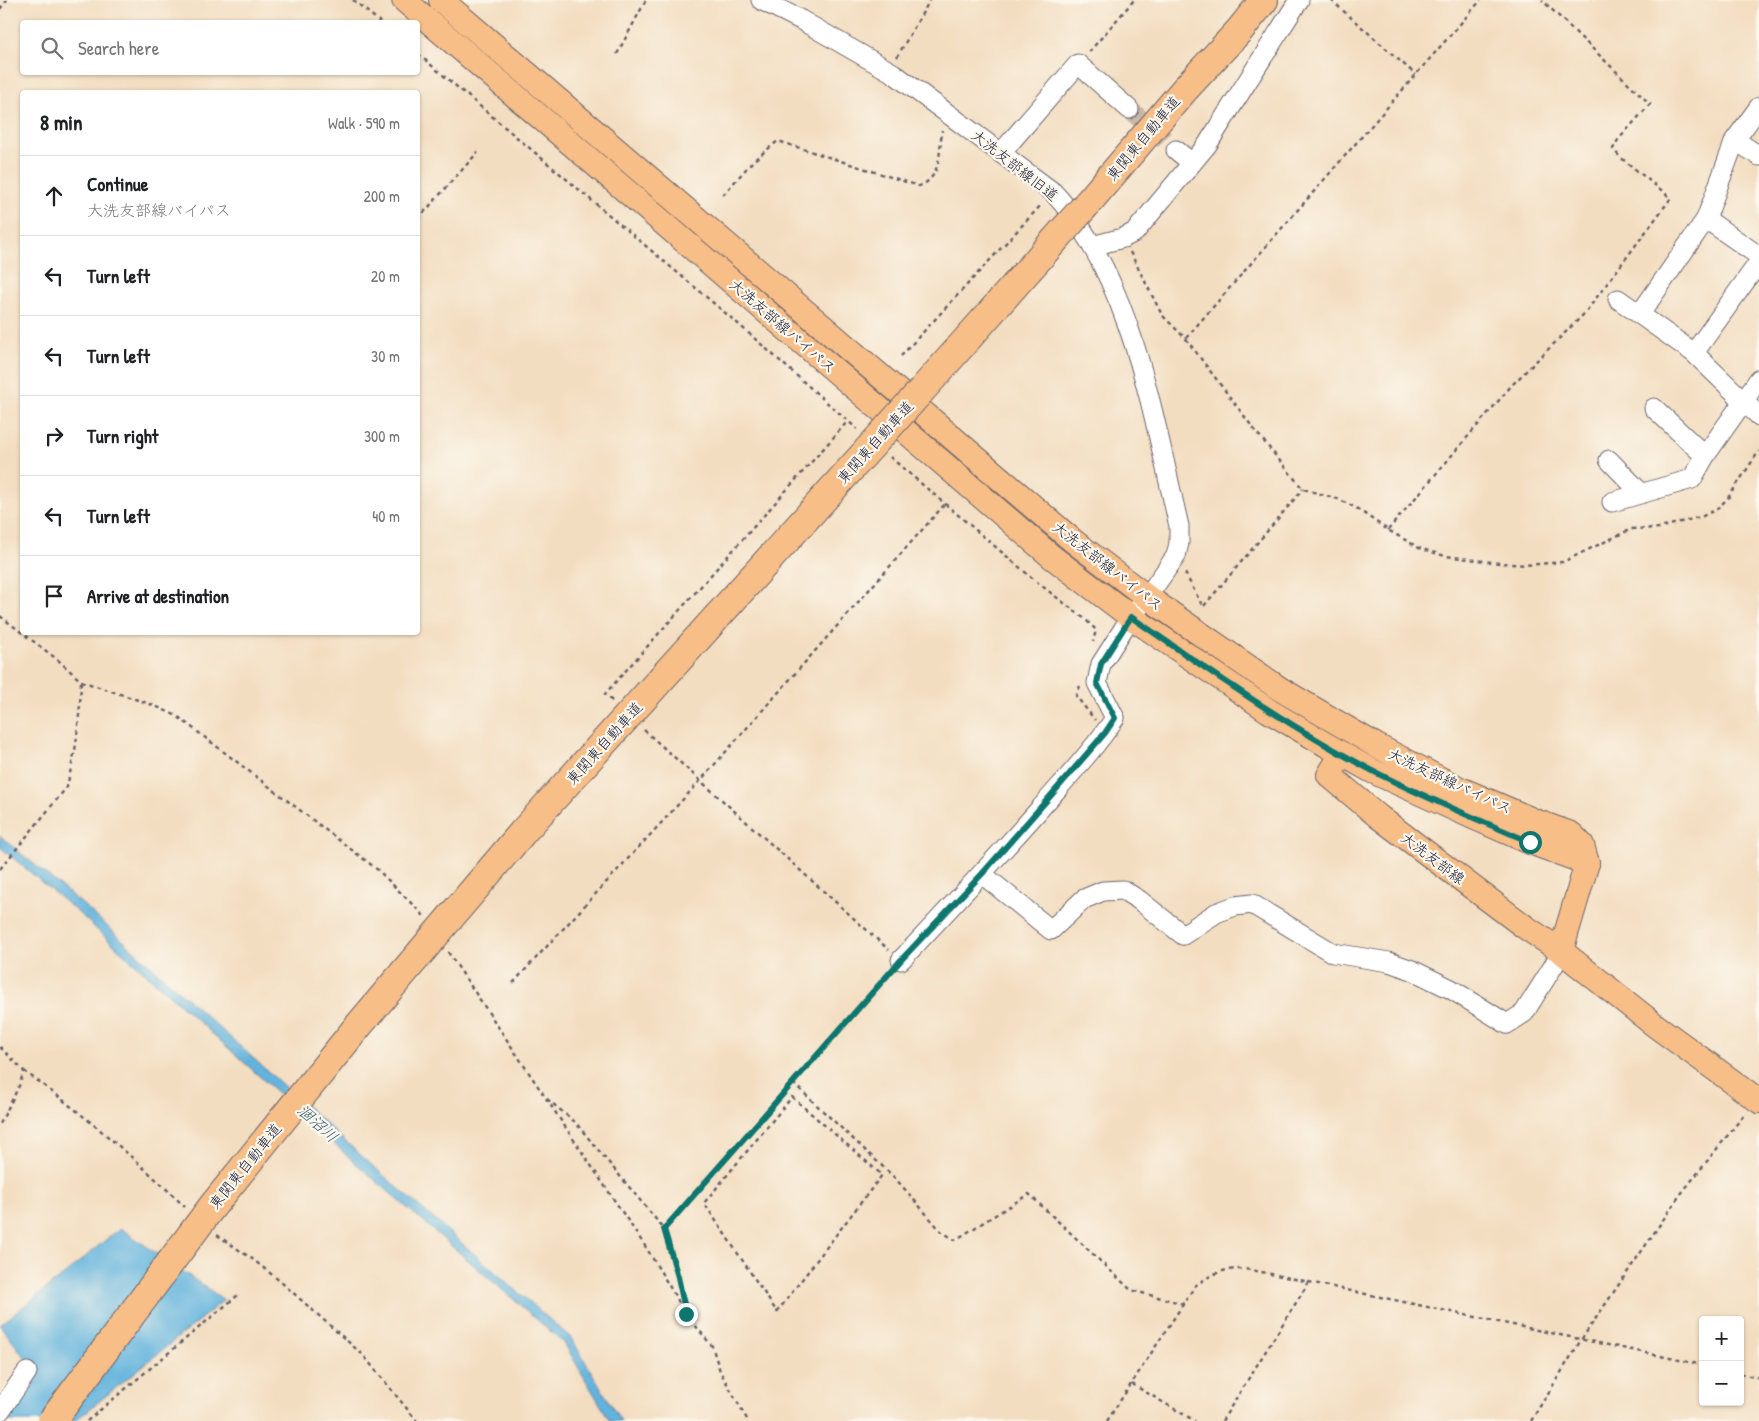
<!DOCTYPE html>
<html lang="en">
<head>
<meta charset="utf-8">
<style>
	:root { --surface:#fff; --page:#f6f6f6; --text:#202124; --muted:#757577; --line:#e0e0e0 }
	body { margin:0; font-family:"Patrick Hand","Klee One",sans-serif; background:var(--page); color:var(--text) }
	.controls { position:absolute; right:15px; bottom:15px; display:grid; overflow:hidden; border-radius:5px; box-shadow:0 1px 4px #0004 }
	.controls button { width:45px; height:45px; display:grid; place-items:center; padding:0; border:0; border-bottom:1px solid var(--line); background:var(--surface); color:var(--text); font:25px sans-serif }
	.stop { position:absolute; width:15px; height:15px; margin:-11px; border:4px solid #0f766e; border-radius:50%; background:#fff }
	.stop.end { background:#0f766e; border-color:#fff; box-shadow:0 1px 5px #0008 }
	.list { margin:0; padding:0; list-style:none }
	h2 { display:flex; justify-content:space-between; align-items:center; height:65px; margin:0; padding:0 20px; font-size:21px }
	h2 small { font-size:16px; font-weight:400; color:var(--muted) }
	.list li { display:grid; grid-template-columns:32px 1fr auto; gap:15px; align-items:center; box-sizing:border-box; height:80px; padding:0 20px; border-top:1px solid var(--line) }
	.list b { display:block; font-size:19px; white-space:nowrap }
	.list p { margin:0; font-size:16px; white-space:nowrap; color:var(--muted) }
	.list em { font-size:16px; font-style:normal; color:var(--muted) }
	.icon { flex:none; width:28px; height:28px; fill:none; stroke:currentColor; stroke-width:2; stroke-linecap:round; stroke-linejoin:round }
	.map { position:relative; flex:none; width:1759px; height:1421px; overflow:hidden }
	.search { position:absolute; background:var(--surface); box-shadow:0 1px 4px #0004; left:20px; top:20px; width:400px; height:55px; display:flex; align-items:center; gap:12px; box-sizing:border-box; padding:0 18px; border-radius:5px; color:var(--muted); font-size:19px }
	.panel { position:absolute; background:var(--surface); box-shadow:0 1px 4px #0004; left:20px; top:90px; width:400px; height:545px; border-radius:5px }
	.map>svg:first-child { display:block }
</style>
</head>
<body>
<div class="map">
<svg width="1759" height="1421" viewBox="0 0 1759 1421">
	<rect width="100%" height="100%" fill="#fbf7ec"/>
	<filter id="ink" filterUnits="userSpaceOnUse"><feTurbulence type="fractalNoise" baseFrequency=".02" numOctaves="2"/><feDisplacementMap in="SourceGraphic" scale="10" xChannelSelector="R" yChannelSelector="G"/><feConvolveMatrix kernelMatrix="1 2 1 2 8 2 1 2 1" color-interpolation-filters="sRGB"/></filter>
	<filter id="wash" filterUnits="userSpaceOnUse"><feTurbulence type="fractalNoise" baseFrequency=".0096" numOctaves="4" result="noise"/><feDisplacementMap in="SourceGraphic" scale="20" xChannelSelector="R" yChannelSelector="G"/><feGaussianBlur stdDeviation="1.12" result="paint"/><feColorMatrix in="noise" values="0 0 0 0 0 0 0 0 0 0 0 0 0 0 0 0 0 1.4 0 .05"/><feComposite in="paint" operator="in"/></filter>
	<g filter="url(#wash)">
		<rect width="100%" height="100%" fill="#f3ddc0"/>
		<g fill="#62b3dd" stroke="#426a8c">
			<path d="M 0,836 L 88,909 L 367,1161 L 571,1338 L 621,1421 L 610,1421 L 564,1343 L 361,1168 L 82,916 L 0,847 Z"/>
			<path d="M 120,1228 L 224,1300 L 75,1421 L 8,1421 L 39,1376 L 0,1325 L 66,1273 Z"/>
		</g>
	</g>
	<g filter="url(#ink)">
		<g fill="none" stroke-linecap="round" stroke-linejoin="round">
			<path stroke="#c9b8a5" stroke-width="19" stroke-dasharray="19 9" stroke-linecap="butt" d="M 1129,109 L 1176,150"/>
			<g stroke="#6b636a" stroke-width="21">
				<g id="minor">
					<path d="M 761,0 L 801,20 L 893,73 L 1053,192 C 1132,277 1153,417 1179,526 L 1179,543 L 1176,556 L 1147,597 L 1131,617 L 1101,664 L 1097,683 L 1115,718 C 1093,751 1064,781 1038,811 C 993,862 947,911 901,960"/>
					<path d="M 1735,140 L 1759,156"/>
					<path d="M 1176,150 L 1192,163"/>
					<path d="M 1001,153 L 1078,64 L 1129,109"/>
					<path d="M 1706,219 L 1759,256"/>
					<path d="M 1092,246 L 1123,238 L 1135,232 L 1207,145 L 1299,0"/>
					<path d="M 1618,299 L 1694,353 L 1759,416"/>
					<path d="M 1640,314 L 1706,219 L 1735,140 L 1759,107"/>
					<path d="M 1694,353 L 1759,262"/>
					<path d="M 1654,408 L 1705,456"/>
					<path d="M 1609,460 L 1641,493"/>
					<path d="M 1612,502 L 1692,479 L 1705,456 L 1759,379"/>
					<path d="M 982,874 L 1051,930 L 1084,899 L 1103,891 L 1123,890 L 1139,900 L 1183,935 L 1216,913 L 1235,906 L 1252,904 L 1333,953 L 1389,962 L 1412,970 L 1451,989 L 1507,1024 L 1524,1013 L 1554,965 L 1561,951"/>
					<path d="M 0,1411 L 27,1372"/>
				</g>
			</g>
			<g stroke="#6b636a" stroke-width="26">
				<g id="major">
					<path d="M 404,0 L 1052,557 L 1131,617 L 1269,711 L 1342,754 L 1372,771 L 1464,813 L 1530,842 L 1587,863"/>
					<path d="M 441,0 L 1072,540 L 1147,597 L 1280,689 L 1377,746 L 1458,788 L 1535,821 L 1571,834 L 1582,845 L 1587,863"/>
					<path d="M 1342,754 L 1329,775 L 1379,817 L 1525,927 L 1561,951 L 1656,1026 L 1759,1101"/>
					<path d="M 1561,951 L 1587,863"/>
				</g>
			</g>
			<g stroke="#6b636a" stroke-width="30">
				<path id="highway" d="M 1086,205 L 1185,89 L 1239,31 L 1264,0"/>
			</g>
			<g stroke="#6b636a" stroke-width="2.5" stroke-dasharray="4 4" stroke-linecap="butt">
				<path d="M 353,0 L 380,22"/>
				<path d="M 1331,0 L 1416,75"/>
				<path d="M 0,9 L 7,0"/>
				<path d="M 1089,52 L 1134,0"/>
				<path d="M 418,54 L 736,322 L 857,429"/>
				<path d="M 617,54 L 646,0"/>
				<path d="M 897,57 L 930,0"/>
				<path d="M 723,195 L 753,161 L 778,141 L 919,186 C 942,178 939,151 942,130"/>
				<path d="M 418,219 L 478,152"/>
				<path d="M 1130,252 L 1162,315 L 1186,339 L 1257,433 L 1303,489 L 1338,499 L 1356,508 L 1388,530 L 1419,548 L 1445,556 L 1500,563 L 1525,565 L 1563,562 L 1631,529 L 1659,528 L 1703,516 L 1717,509 L 1728,498 L 1759,451"/>
				<path d="M 1186,338 L 1481,0"/>
				<path d="M 901,356 L 1042,204"/>
				<path d="M 890,457 L 1038,583 L 1085,619 L 1096,630 L 1093,642"/>
				<path d="M 1388,530 L 1512,385 L 1585,313 L 1671,198 L 1620,157 L 1613,149 L 1618,140 L 1650,104 L 1542,0"/>
				<path d="M 1185,573 L 1203,607 L 1303,489"/>
				<path d="M 0,616 L 58,660 L 81,681 L 153,705 L 177,716 L 378,870 L 424,916"/>
				<path d="M 1080,686 L 1076,696 L 1095,720"/>
				<path d="M 612,701 L 605,694 L 848,421"/>
				<path d="M 644,730 L 889,950"/>
				<path d="M 0,869 L 67,787 L 76,745 L 80,705 L 81,681"/>
				<path d="M 448,952 L 647,1249 L 686,1314 L 712,1346 L 720,1371 L 748,1421"/>
				<path d="M 513,983 L 700,781 L 945,504"/>
				<path d="M 0,1047 L 24,1071 L 19,1086 L 0,1124"/>
				<path d="M 24,1071 C 81,1112 134,1157 185,1207"/>
				<path d="M 793,1083 L 895,1178 L 941,1231 L 955,1240 L 1029,1194 L 1131,1290 L 1184,1304"/>
				<path d="M 792,1097 L 882,1175 L 777,1312 L 704,1203 Z"/>
				<path d="M 547,1099 L 575,1122 L 664,1229 L 678,1277 L 685,1311"/>
				<path d="M 664,1229 L 891,971"/>
				<path d="M 217,1235 L 251,1258 L 281,1282 L 363,1355 L 417,1421"/>
				<path d="M 1740,1374 L 1759,1378"/>
				<path d="M 1132,1384 L 1195,1421"/>
				<path d="M 87,1421 L 238,1295"/>
				<path d="M 1107,1421 L 1195,1286 C 1215,1271 1228,1267 1252,1270 L 1703,1365"/>
				<path d="M 1222,1421 L 1309,1282"/>
				<path d="M 1531,1421 L 1581,1340 L 1680,1195 L 1744,1115"/>
			</g>
			<use href="#minor" stroke="#fff" stroke-width="19"/>
			<use href="#major" stroke="#f7be88" stroke-width="24"/>
			<use href="#highway" stroke="#f7be88" stroke-width="28"/>
			<g stroke="#6b636a" stroke-width="30" stroke-linecap="butt">
				<path id="highway-bridge" d="M 52,1421 L 211,1208 L 354,1031 L 522,833 L 930,381 L 1086,205"/>
			</g>
			<use href="#highway-bridge" stroke="#f7be88" stroke-width="28"/>
		</g>
	</g>
	<g fill="none" stroke-linecap="round" stroke-linejoin="round" filter="url(#ink)">
		<path stroke="#0f766e" stroke-width="6" d="M 686,1314 L 678,1277 L 664,1229 L 901,960 L 982,874 L 1047,800 L 1105,733 L 1115,718 L 1097,683 L 1101,664 L 1131,617 C 1210,671 1287,726 1371,770 C 1423,797 1477,819 1530,842"/>
	</g>
	<g text-anchor="middle" dominant-baseline="central" stroke-width="4.5" stroke-linejoin="round" paint-order="stroke">
		<g font-size="15" fill="#22223b" stroke="#fbf7ec">
			<text transform="translate(1143 138) rotate(-50)">東関東自動車道</text>
			<text transform="translate(1015 165) rotate(38)">大洗友部線旧道</text>
			<text transform="translate(783 326) rotate(41)">大洗友部線バイパス</text>
			<text transform="translate(875 442) rotate(-48)">東関東自動車道</text>
			<text transform="translate(1108 566) rotate(38)">大洗友部線バイパス</text>
			<text transform="translate(604 743) rotate(-48)">東関東自動車道</text>
			<text transform="translate(1450 781) rotate(25)">大洗友部線バイパス</text>
			<text transform="translate(1433 858) rotate(37)">大洗友部線</text>
			<text transform="translate(245 1166) rotate(-51)">東関東自動車道</text>
		</g>
		<g font-size="16" font-style="italic" fill="#3c5c7c" stroke="#fbf7ec">
			<text transform="translate(318 1123) rotate(42)">涸沼川</text>
		</g>
	</g>
</svg>
<div class="controls">
<button>+</button>
<button>−</button>
</div>
<div class="stop" style="left:1530px;top:842px"></div>
<div class="stop end" style="left:686px;top:1314px"></div>
<div class="search"><svg class="icon" aria-label="search" viewBox="0 0 24 24"><circle cx="10" cy="10" r="6"/><path d="M15 15l6 6"/></svg>Search here</div>
<section class="panel">
<h2>8 min<small>Walk · 590 m</small></h2>
<ul class="list">
<li><svg class="icon" aria-label="ahead" viewBox="0 0 24 24"><path d="M12 20V5M6 11l6-6 6 6"/></svg><div><b>Continue</b><p>大洗友部線バイパス</p></div><em>200 m</em></li>
<li><svg class="icon" aria-label="left" viewBox="0 0 24 24"><path d="M17 20v-9H6M10 6l-5 5 5 5"/></svg><div><b>Turn left</b></div><em>20 m</em></li>
<li><svg class="icon" aria-label="left" viewBox="0 0 24 24"><path d="M17 20v-9H6M10 6l-5 5 5 5"/></svg><div><b>Turn left</b></div><em>30 m</em></li>
<li><svg class="icon" aria-label="right" viewBox="0 0 24 24"><path d="M7 20v-9h11M14 6l5 5-5 5"/></svg><div><b>Turn right</b></div><em>300 m</em></li>
<li><svg class="icon" aria-label="left" viewBox="0 0 24 24"><path d="M17 20v-9H6M10 6l-5 5 5 5"/></svg><div><b>Turn left</b></div><em>40 m</em></li>
<li><svg class="icon" aria-label="arrive" viewBox="0 0 24 24"><path d="M6 21V4h12l-3 4 3 4H6"/></svg><div><b>Arrive at destination</b></div></li>
</ul>
</section>
</div>
</body>
</html>
